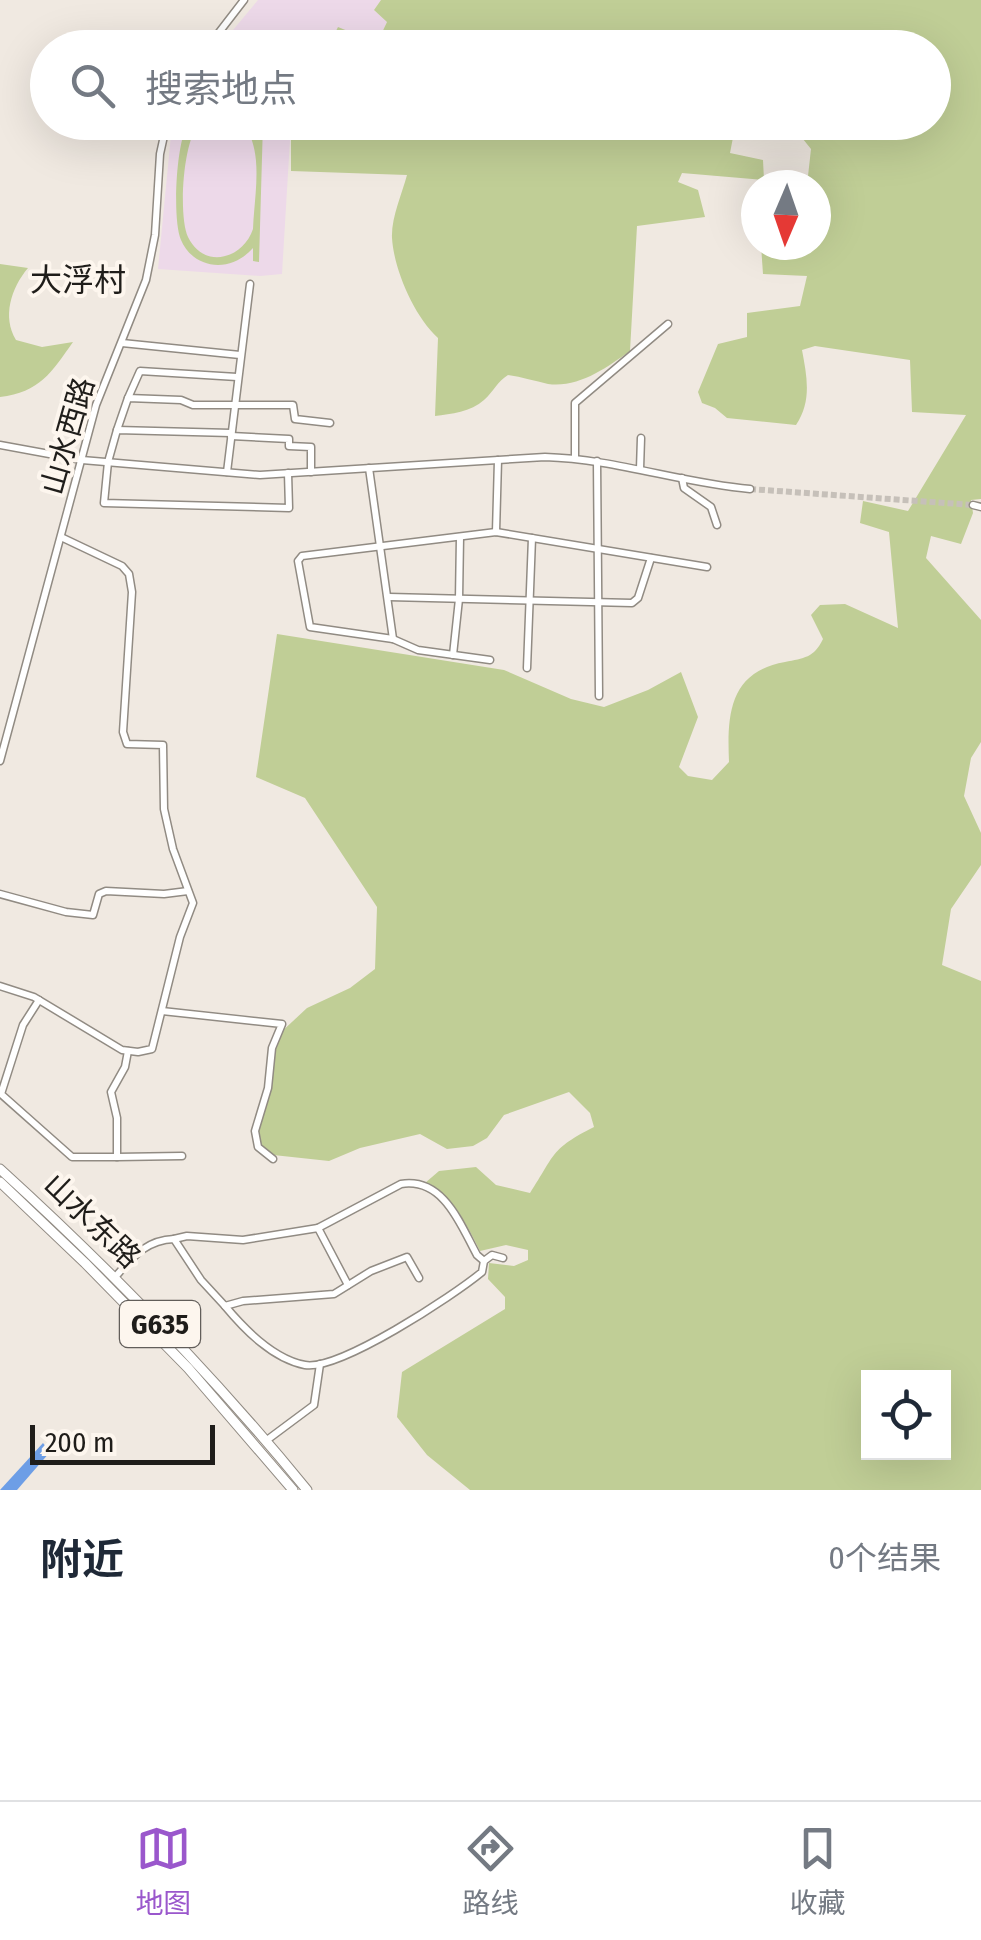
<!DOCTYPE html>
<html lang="zh">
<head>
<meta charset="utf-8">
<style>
	:root { --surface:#fff; --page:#f2f2f3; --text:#1f2937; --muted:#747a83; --line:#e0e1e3; --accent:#9a57cc }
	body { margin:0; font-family:"Fira Sans Condensed","Noto Sans SC",sans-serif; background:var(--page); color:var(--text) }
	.controls { position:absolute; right:30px; bottom:30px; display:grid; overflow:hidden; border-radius:0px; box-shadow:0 10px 40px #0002 }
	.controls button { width:90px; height:90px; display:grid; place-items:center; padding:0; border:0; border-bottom:2px solid var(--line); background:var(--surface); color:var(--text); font:50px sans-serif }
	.compass { position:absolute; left:741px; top:170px; width:90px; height:90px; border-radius:50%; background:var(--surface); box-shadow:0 10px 40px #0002; rotate:182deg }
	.scale { position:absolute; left:30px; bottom:25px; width:185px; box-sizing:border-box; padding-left:10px; border:5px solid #1f1d1a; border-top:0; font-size:28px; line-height:35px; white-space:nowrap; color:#1f1d1a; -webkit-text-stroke:8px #fdf6ee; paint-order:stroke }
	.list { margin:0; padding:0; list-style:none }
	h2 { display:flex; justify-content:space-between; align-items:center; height:130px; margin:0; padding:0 40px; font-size:42px }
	h2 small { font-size:32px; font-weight:400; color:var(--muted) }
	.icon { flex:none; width:55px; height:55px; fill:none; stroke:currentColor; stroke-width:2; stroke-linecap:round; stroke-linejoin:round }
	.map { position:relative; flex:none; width:981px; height:1490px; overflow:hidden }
	.search { position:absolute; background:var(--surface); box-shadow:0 10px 40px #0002; left:30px; right:30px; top:30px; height:110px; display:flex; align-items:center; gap:25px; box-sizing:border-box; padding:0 35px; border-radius:55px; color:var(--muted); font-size:38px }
	.sheet { height:310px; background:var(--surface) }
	nav { display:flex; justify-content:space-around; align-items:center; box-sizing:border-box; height:140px; border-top:2px solid var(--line); background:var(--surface); font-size:28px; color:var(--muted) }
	nav a { display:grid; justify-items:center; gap:5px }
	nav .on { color:var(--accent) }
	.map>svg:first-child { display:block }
</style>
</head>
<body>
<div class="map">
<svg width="981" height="1490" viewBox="0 0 981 1490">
	<rect width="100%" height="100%" fill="#f0e9e1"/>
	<g fill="#edd9e9">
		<path d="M 258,0 L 381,0 L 374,10 L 387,22 L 377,43 L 338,28 L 328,47 L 218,48 Z"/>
		<path d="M 176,123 L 291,123 L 282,274 L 260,276 L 158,269 L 171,135 Z"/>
	</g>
	<g fill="#c0ce96" fill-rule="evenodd">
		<path d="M 381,0 L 981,0 L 981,499 L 971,500 L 973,513 L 961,544 L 931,536 L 926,558 L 981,620 L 981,742 L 971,758 L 964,796 L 981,833 L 981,865 L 951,909 L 942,965 L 981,981 L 981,1490 L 470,1490 L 427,1455 L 397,1417 L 402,1372 L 505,1309 L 505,1297 L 488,1279 L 489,1263 L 514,1266 L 528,1260 L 528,1250 L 506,1245 L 480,1251 C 465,1222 455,1198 425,1183 L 439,1171 L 476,1167 L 496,1185 L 530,1193 C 555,1155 550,1149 594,1127 L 590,1113 L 569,1092 L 504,1115 L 487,1138 L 473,1146 L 447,1149 L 420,1134 L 360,1148 L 329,1161 L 264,1154 L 254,1127 L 278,1035 L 307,1008 L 350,988 L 375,969 L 377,907 L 305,798 L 256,777 L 277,634 L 504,670 L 571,699 L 604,707 L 648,690 L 681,672 L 698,717 L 679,767 L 688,776 L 712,780 L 729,762 C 727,715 729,672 785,662 C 804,658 814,658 823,639 L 811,615 L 820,605 L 845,604 L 898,628 L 889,532 L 860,523 L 863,501 L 908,511 L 966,415 L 912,412 L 910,360 L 815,346 L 802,350 C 807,377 812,401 796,425 L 727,418 L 715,408 L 702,403 L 698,392 L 718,344 L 747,337 L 747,313 L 800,306 L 807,276 L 763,274 L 761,245 L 816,245 L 816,185 L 807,185 L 811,149 L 790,123 L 934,122 L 934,48 L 328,47 L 338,27 L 377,43 L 387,22 L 374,10 ZM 868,1378 L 944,1378 L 944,1452 L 868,1452 Z"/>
		<path d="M 189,122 L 200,123 C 183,138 178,216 188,237 C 204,270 243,259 253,229 C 254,196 265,149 242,123 L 263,123 L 259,262 L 253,261 L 253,248 C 244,258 232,265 218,265 C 202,265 187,255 181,240 C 172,220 176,139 189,122 Z"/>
		<path d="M 736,122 L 730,153 L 763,160 L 764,180 L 682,173 L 678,182 L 698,190 L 705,217 L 637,226 L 630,351 C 606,368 579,388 548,384 C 535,381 522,377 508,375 C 497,382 494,391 484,400 C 471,412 451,414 435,416 L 438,338 C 414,316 394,270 392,238 C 391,218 402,194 407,175 L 291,171 L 291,123 Z"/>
		<path d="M 0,264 L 28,268 C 11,288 2,317 16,340 L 42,347 L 73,342 C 51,373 40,392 0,397 Z"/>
	</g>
	<path fill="#6d9ee6" d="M 43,1443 L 50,1452 L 17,1490 L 0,1490 Z"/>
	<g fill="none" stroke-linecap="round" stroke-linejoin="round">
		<path stroke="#c6c0b9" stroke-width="6" stroke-dasharray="6 3" stroke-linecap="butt" d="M 750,489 L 973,505"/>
		<g stroke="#918b83" stroke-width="9">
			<g id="minor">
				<path d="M 207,48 L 244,0"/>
				<path d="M 122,343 L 240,355"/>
				<path d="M 128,398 L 140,371 L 237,377"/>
				<path d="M 117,430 L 128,398 L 181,400 L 193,405 L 293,405 L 295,419 L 330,423"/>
				<path d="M 231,433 L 117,430 L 108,462 L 104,503 L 289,508 L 288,473"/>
				<path d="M 231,436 L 289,439 L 289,446 L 311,447 L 311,472"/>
				<path d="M 0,445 L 82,460 L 260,475 L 545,457 C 615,459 681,483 750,489"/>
				<path d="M 575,458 L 575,403 L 668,324"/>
				<path d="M 597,461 L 599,696"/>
				<path d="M 369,468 L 393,639"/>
				<path d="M 640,469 L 641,438"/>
				<path d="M 227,472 L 250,284"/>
				<path d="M 682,478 L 684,488 L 711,507 L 717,525"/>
				<path d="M 973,505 L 981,507"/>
				<path d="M 496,532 L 498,460"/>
				<path d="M 389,597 L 632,603 L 638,598 L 651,558"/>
				<path d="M 453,655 L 459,599 L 460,537"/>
				<path d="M 490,660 L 418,650 L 393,639 L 310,627 L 298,561 L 302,556 L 496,532 L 707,567"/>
				<path d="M 527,668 L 532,538"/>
				<path d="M 0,761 L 96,405 L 146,280 L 155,235 L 160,154 L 167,122"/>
				<path d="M 0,894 L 66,912 L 93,915 L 99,894 L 106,891 L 164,894 L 188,891"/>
				<path d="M 0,986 L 34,997 L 122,1050 L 138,1052 L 152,1049 L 180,937 L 193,903 L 173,849 L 164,809 L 163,745 L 127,744 L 123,732 L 132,592 L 129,574 L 122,566 L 63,538"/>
				<path d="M 39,1000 L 23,1025 L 1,1094 L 72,1157 L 117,1157 L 117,1118 L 111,1092 L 125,1067 L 128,1051"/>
				<path d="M 162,1011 L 282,1024 L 272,1048 L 268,1088 L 255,1131 L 258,1147 L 273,1159"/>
				<path d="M 117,1157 L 182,1156"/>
				<path d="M 318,1228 L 401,1184 C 444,1177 461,1226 477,1255 L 484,1261"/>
				<path d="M 174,1239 L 187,1236 L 243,1240 L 318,1228 L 348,1285"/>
				<path d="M 115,1277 C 133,1257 146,1240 174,1239 L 201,1280 L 225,1306 L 243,1301 L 334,1294 L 371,1271 L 407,1257 L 419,1278"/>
				<path d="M 225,1306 C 245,1330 273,1359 305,1365 C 339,1371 453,1296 482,1272 L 484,1261 L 492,1255 L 503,1258"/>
				<path d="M 267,1440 L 314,1405 L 320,1364"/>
			</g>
		</g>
		<g stroke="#918b83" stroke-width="11">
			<g id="highway">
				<path d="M 0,1169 C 110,1269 213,1375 307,1490"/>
				<path d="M 0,1182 L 85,1263 L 188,1368 L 293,1490"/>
			</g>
		</g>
		<use href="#minor" stroke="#fff" stroke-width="6"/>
		<use href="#highway" stroke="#fff" stroke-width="9"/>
	</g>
	<g text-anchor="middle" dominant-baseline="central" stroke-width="8" stroke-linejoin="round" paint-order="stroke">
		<rect fill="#fdf6ee" stroke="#625e5a" stroke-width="2.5" x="120" y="1301" width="80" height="46" rx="8"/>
		<g font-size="28" font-weight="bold" fill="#1f1d1a">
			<text x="160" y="1324">G635</text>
		</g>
		<g font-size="30" fill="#1f1d1a" stroke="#fdf6ee">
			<text transform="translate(68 436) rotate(-74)">山水西路</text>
			<text transform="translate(92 1221) rotate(44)">山水东路</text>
		</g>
		<g font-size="32" fill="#1f1d1a" stroke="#fdf6ee">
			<text x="78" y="280">大浮村</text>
		</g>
	</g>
</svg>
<div class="controls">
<button><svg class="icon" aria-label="locate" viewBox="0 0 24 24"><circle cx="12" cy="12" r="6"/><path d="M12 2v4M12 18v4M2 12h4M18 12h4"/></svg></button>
</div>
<svg class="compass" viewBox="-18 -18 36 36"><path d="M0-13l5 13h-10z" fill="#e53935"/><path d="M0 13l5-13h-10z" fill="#747a83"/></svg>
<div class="scale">200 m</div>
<div class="search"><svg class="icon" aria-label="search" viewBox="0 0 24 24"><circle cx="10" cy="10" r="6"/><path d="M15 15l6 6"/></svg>搜索地点</div>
</div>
<section class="sheet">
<h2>附近<small>0个结果</small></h2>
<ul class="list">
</ul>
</section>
<nav>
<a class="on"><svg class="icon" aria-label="map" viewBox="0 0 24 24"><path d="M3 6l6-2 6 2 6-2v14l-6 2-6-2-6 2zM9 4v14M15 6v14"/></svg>地图</a>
<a><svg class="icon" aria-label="directions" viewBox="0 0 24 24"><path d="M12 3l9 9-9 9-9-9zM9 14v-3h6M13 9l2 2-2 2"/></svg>路线</a>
<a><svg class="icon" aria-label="saved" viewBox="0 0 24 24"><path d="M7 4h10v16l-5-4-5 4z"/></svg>收藏</a>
</nav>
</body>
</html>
